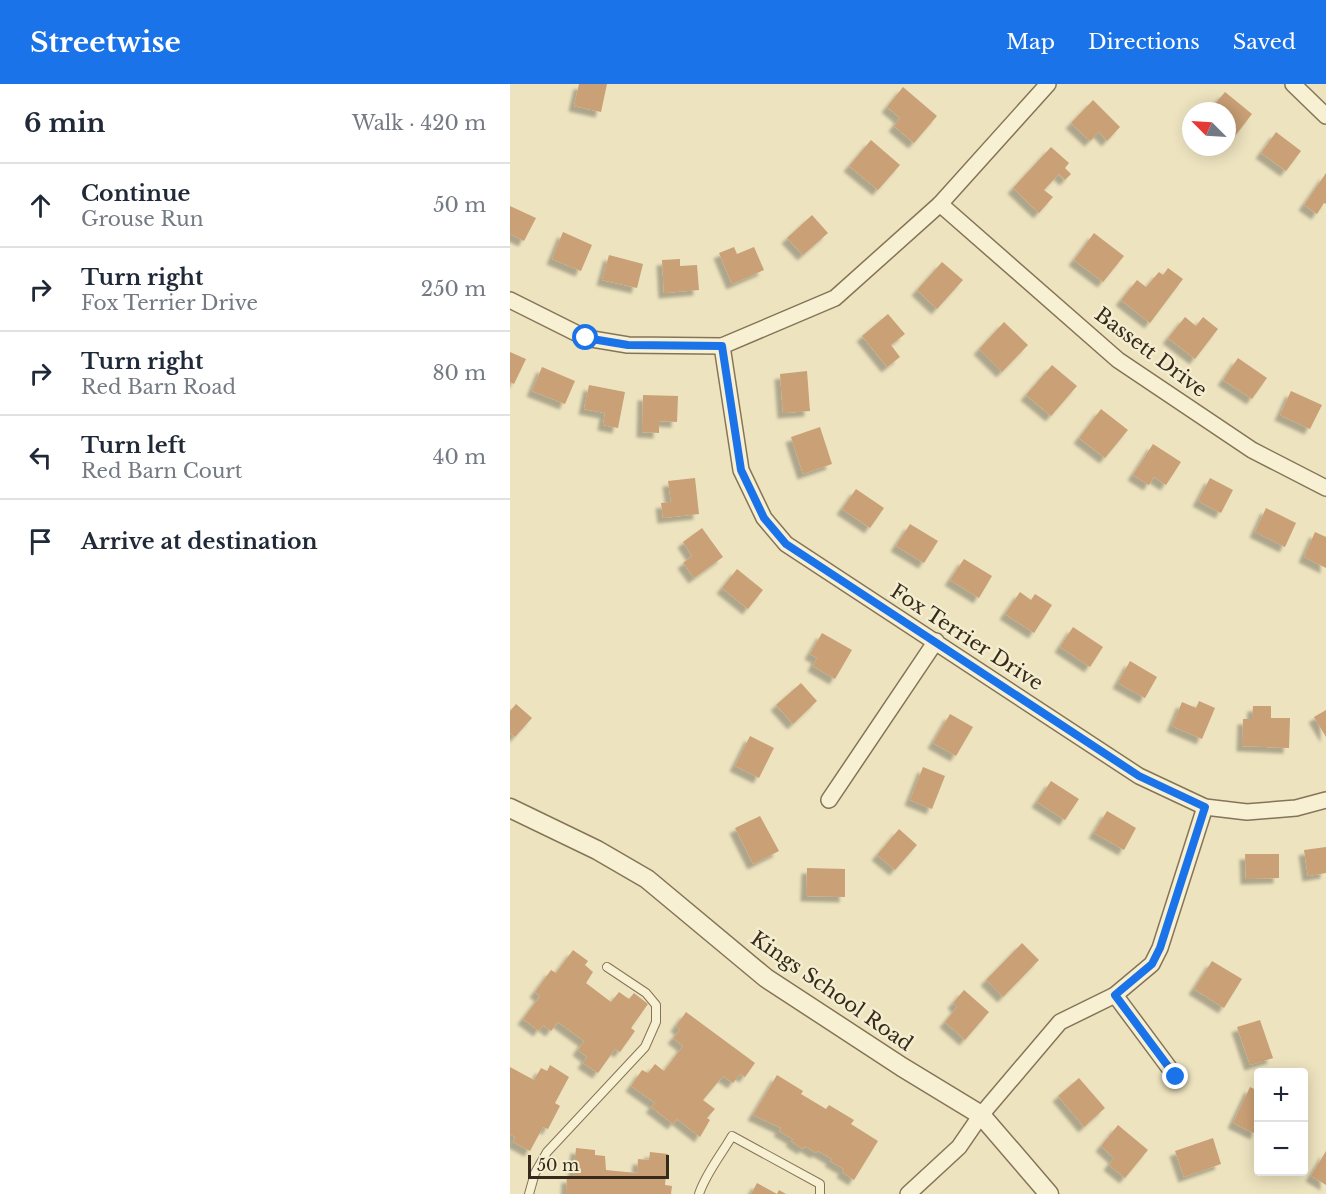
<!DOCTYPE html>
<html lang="en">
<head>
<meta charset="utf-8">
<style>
	:root { --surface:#fff; --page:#f2f2f3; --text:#1f2937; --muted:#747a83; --line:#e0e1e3; --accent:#1a73e8 }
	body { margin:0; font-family:"Libre Baskerville",serif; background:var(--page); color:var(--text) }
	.controls { position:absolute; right:18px; bottom:18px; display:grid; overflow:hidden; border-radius:6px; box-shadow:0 3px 15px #0003 }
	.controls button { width:54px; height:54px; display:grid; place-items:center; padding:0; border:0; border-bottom:2px solid var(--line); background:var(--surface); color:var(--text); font:30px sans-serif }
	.compass { position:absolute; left:672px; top:18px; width:54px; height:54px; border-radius:50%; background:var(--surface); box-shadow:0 3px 15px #0003; rotate:294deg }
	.scale { position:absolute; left:18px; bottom:15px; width:141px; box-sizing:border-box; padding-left:6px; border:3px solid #352a1c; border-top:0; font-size:16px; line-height:21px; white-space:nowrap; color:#352a1c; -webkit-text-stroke:4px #f4edcf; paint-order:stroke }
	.stop { position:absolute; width:18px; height:18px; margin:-14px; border:4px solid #1a73e8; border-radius:50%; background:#fff }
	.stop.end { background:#1a73e8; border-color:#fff; box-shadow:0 2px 6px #0008 }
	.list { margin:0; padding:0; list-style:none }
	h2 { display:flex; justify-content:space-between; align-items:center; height:78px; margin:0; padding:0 24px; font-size:26px }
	h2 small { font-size:20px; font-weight:400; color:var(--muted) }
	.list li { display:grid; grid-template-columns:39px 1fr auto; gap:18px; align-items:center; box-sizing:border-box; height:84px; padding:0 24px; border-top:2px solid var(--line) }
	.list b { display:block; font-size:22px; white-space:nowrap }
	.list p { margin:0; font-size:20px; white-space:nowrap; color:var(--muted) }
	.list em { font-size:20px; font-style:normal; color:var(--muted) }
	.icon { flex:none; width:33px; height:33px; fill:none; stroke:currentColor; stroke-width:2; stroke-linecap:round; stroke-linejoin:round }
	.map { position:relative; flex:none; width:816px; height:1110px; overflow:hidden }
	header { display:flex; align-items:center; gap:36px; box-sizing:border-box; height:84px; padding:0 30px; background:var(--accent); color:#fff }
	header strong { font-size:28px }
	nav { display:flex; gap:33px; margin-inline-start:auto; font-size:21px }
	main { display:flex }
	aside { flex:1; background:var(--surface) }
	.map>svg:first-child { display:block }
</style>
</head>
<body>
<header>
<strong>Streetwise</strong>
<nav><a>Map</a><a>Directions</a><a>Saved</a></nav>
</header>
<main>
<aside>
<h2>6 min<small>Walk · 420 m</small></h2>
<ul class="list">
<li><svg class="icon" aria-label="ahead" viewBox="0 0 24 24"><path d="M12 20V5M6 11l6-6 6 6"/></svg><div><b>Continue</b><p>Grouse Run</p></div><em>50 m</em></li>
<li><svg class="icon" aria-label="right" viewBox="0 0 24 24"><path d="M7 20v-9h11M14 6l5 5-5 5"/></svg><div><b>Turn right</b><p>Fox Terrier Drive</p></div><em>250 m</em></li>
<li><svg class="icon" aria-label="right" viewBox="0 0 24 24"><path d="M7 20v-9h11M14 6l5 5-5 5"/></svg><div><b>Turn right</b><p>Red Barn Road</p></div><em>80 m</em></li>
<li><svg class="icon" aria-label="left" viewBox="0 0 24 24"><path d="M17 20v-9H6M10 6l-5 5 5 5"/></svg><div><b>Turn left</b><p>Red Barn Court</p></div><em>40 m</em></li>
<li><svg class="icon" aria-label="arrive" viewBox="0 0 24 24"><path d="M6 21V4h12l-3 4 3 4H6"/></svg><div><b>Arrive at destination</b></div></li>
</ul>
</aside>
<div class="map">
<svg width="816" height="1110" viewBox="0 0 816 1110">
	<defs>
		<filter id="shadow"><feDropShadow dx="-5.5" dy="5.5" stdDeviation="1.5" flood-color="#0004"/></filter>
	</defs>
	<rect width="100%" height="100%" fill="#ede3bf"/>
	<g fill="#caa076" filter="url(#shadow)">
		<path d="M 69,0 L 97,0 L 91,28 L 64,22 Z"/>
		<path d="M 393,3 L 427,32 L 404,59 L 384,42 L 390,34 L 377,23 Z"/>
		<path d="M 715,8 L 742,30 L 725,52 L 717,45 L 717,27 L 699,27 Z"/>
		<path d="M 583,16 L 610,43 L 597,57 L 589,48 L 580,57 L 561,39 Z"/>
		<path d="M 766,48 L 791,67 L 776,87 L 751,69 Z"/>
		<path d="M 361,56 L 390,81 L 368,106 L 339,82 Z"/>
		<path d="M 541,63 L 559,79 L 555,84 L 561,90 L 555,96 L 549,90 L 534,106 L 543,113 L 529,129 L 503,104 Z"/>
		<path d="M 816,89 L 816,120 L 814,119 L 807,130 L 794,121 Z"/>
		<path d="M 0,122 L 26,134 L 14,157 L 0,150 Z"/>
		<path d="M 302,131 L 318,149 L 293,171 L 277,154 Z"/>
		<path d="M 53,148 L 82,161 L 71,187 L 42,175 Z"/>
		<path d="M 584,149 L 614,172 L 593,198 L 564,176 Z"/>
		<path d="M 224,163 L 227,170 L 244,163 L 254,186 L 222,200 L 209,169 Z"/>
		<path d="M 99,171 L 133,180 L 127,204 L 92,196 Z"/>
		<path d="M 170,175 L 170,182 L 187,181 L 189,206 L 154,209 L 152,176 Z"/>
		<path d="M 432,178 L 453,196 L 427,225 L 407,206 Z"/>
		<path d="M 658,184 L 673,195 L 640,239 L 611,216 L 627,196 L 636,203 L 649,188 L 653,191 Z"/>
		<path d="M 378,230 L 395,250 L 381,261 L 390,273 L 377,283 L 352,252 Z"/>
		<path d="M 675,233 L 686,242 L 693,233 L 708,245 L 685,275 L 658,254 Z"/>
		<path d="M 494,238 L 518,261 L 492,288 L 469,265 Z"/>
		<path d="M 0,268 L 16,275 L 4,300 L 0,298 Z"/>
		<path d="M 728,274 L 757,294 L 742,315 L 713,296 Z"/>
		<path d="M 542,281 L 567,302 L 541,332 L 516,311 Z"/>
		<path d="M 32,283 L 65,297 L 55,320 L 22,307 Z"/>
		<path d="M 297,287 L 300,327 L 273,329 L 270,290 Z"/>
		<path d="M 79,301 L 115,308 L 108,344 L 93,341 L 95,329 L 74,325 Z"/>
		<path d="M 781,307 L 812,321 L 800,345 L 770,331 Z"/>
		<path d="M 133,311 L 168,312 L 167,338 L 149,337 L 149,349 L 132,348 Z"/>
		<path d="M 591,325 L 618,346 L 595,374 L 569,354 Z"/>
		<path d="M 310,343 L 322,380 L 293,390 L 281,353 Z"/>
		<path d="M 643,360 L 671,378 L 656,401 L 644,393 L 639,401 L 623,391 Z"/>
		<path d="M 185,394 L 189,430 L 153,434 L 151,419 L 161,418 L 158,397 Z"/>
		<path d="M 700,394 L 723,406 L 711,429 L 688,417 Z"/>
		<path d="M 346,405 L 374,424 L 360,444 L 332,425 Z"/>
		<path d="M 756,424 L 786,439 L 775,463 L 745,448 Z"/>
		<path d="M 400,440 L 428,457 L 414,479 L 386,462 Z"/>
		<path d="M 192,444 L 213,473 L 184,494 L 173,479 L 182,472 L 173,458 Z"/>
		<path d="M 805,448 L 816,453 L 816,484 L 794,473 Z"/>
		<path d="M 454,475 L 482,492 L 469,514 L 440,496 Z"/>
		<path d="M 227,485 L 253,506 L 238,525 L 212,504 Z"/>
		<path d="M 510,508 L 521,516 L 525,510 L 542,521 L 524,549 L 495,530 Z"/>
		<path d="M 563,543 L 593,563 L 580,583 L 550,563 Z"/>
		<path d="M 312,549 L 342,566 L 325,595 L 303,582 L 307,574 L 300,570 Z"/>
		<path d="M 620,577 L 647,593 L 635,614 L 608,599 Z"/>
		<path d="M 291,599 L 307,617 L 283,640 L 266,621 Z"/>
		<path d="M 689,617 L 705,624 L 692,655 L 662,642 L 672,618 L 686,624 Z"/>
		<path d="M 6,620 L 22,634 L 5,653 L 0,649 L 0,627 Z"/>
		<path d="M 743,622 L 761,622 L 761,634 L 780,634 L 779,664 L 732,662 L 733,635 L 742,635 Z"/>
		<path d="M 816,626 L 816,653 L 804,633 Z"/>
		<path d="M 440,630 L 463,643 L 446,672 L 423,659 Z"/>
		<path d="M 240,652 L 264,664 L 249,694 L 225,682 Z"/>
		<path d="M 413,683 L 435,692 L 422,725 L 400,716 Z"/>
		<path d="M 541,697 L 569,715 L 555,736 L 527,718 Z"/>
		<path d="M 597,727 L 626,744 L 614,766 L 584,749 Z"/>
		<path d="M 250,732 L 269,767 L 243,780 L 225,744 Z"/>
		<path d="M 389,745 L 407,761 L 385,786 L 367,771 Z"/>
		<path d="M 816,763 L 816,789 L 798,792 L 794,766 Z"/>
		<path d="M 735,770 L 769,770 L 769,794 L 736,795 Z"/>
		<path d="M 297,784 L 335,785 L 335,813 L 296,812 Z"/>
		<path d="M 512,859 L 529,876 L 493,913 L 476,896 Z"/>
		<path d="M 63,866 L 78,877 L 75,881 L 83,888 L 76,899 L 101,918 L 109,908 L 119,915 L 124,909 L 138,920 L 121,944 L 125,947 L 110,968 L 105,965 L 88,989 L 73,979 L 77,973 L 68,966 L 74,957 L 48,938 L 41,947 L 33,941 L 29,947 L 13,935 L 30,912 L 25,908 L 41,886 L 46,889 Z"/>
		<path d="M 702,877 L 732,895 L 714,924 L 684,905 Z"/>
		<path d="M 454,906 L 479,928 L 455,956 L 435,938 L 447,923 L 443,919 Z"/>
		<path d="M 176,928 L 245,979 L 235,993 L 230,990 L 223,999 L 213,992 L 193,1016 L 205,1025 L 197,1034 L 200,1036 L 190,1053 L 167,1035 L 163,1040 L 141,1023 L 145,1019 L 121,1002 L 132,986 L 138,989 L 145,980 L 154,987 L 173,962 L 163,954 L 170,946 L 166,942 Z"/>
		<path d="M 750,936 L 763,974 L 740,981 L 727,943 Z"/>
		<path d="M 40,981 L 59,993 L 45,1019 L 50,1022 L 38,1045 L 33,1043 L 20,1067 L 3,1058 L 5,1053 L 0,1050 L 0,983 L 24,996 L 31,984 L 37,987 Z"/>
		<path d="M 267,991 L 293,1007 L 291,1010 L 316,1025 L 319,1021 L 344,1036 L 341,1040 L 368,1057 L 344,1096 L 332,1088 L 334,1085 L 320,1077 L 322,1075 L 308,1067 L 306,1069 L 295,1062 L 293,1065 L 281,1057 L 283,1055 L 269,1047 L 271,1044 L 243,1031 Z"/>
		<path d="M 569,994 L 595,1024 L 574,1043 L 548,1012 Z"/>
		<path d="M 740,1003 L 748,1007 L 748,1043 L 746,1050 L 723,1039 Z"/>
		<path d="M 608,1041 L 638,1066 L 615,1094 L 599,1081 L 604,1074 L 591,1062 Z"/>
		<path d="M 703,1054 L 711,1080 L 674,1093 L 665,1067 Z"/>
		<path d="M 66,1064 L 85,1066 L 85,1071 L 95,1072 L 96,1086 L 127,1089 L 128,1075 L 139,1076 L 140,1068 L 158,1070 L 155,1101 L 162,1102 L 161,1110 L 56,1110 L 57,1093 L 63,1094 Z"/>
		<path d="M 816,1067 L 816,1101 L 801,1092 Z"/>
		<path d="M 247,1099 L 267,1110 L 269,1106 L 276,1110 L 241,1110 Z"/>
	</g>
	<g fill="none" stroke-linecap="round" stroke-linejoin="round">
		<g stroke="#857458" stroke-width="10">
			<g id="service">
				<path d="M 19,1110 L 25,1089 L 37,1068 L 135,963 L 146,938 L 146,921 L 136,909 L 97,883"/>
				<path d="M 189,1110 C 196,1089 211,1071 222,1052 L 310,1100 L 310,1110"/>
			</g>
		</g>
		<g stroke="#857458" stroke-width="18">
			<g id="minor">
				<path d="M 783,0 L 816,32"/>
				<path d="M 430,120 L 608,276 L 742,366 L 816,404"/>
				<path d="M 0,216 L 76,254 L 118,261 L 212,262 L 325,214 L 430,120 L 538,0"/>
				<path d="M 212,262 L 231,386 L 254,434 L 276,460 L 629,692 L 695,723 L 737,728 L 786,724 L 816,716"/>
				<path d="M 319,716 L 426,557"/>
				<path d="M 605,911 L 666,993"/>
				<path d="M 398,1110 L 449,1063 L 471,1031 L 550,938 L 605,911 L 642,880 L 650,864 L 695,723"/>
			</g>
		</g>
		<g stroke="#857458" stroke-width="21">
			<path id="tertiary" d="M 0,724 L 87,766 L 137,795 L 256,894 L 392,983 L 471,1031 L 539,1110"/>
		</g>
		<use href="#service" stroke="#f8f0d2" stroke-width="8"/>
		<use href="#minor" stroke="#f8f0d2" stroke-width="15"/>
		<use href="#tertiary" stroke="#f8f0d2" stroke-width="18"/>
	</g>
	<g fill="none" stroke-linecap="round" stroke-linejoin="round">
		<path stroke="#1a73e8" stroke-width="8" d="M 76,254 L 118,261 L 212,262 L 231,386 L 254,434 L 276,460 L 629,692 L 695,723 L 650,864 L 642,880 L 605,911 L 666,993"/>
	</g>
	<g text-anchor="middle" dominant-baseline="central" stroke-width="5" stroke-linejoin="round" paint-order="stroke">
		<g font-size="20" fill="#352a1c" stroke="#f4edcf">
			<text transform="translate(641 268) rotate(37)">Bassett Drive</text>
			<text transform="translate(457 553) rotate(33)">Fox Terrier Drive</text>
			<text transform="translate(322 907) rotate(35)">Kings School Road</text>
		</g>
	</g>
</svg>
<div class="controls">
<button>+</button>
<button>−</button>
</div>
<svg class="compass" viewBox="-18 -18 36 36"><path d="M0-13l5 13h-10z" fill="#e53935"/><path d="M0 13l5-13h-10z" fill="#747a83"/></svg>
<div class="scale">50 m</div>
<div class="stop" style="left:76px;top:254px"></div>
<div class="stop end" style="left:666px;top:993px"></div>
</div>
</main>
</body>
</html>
